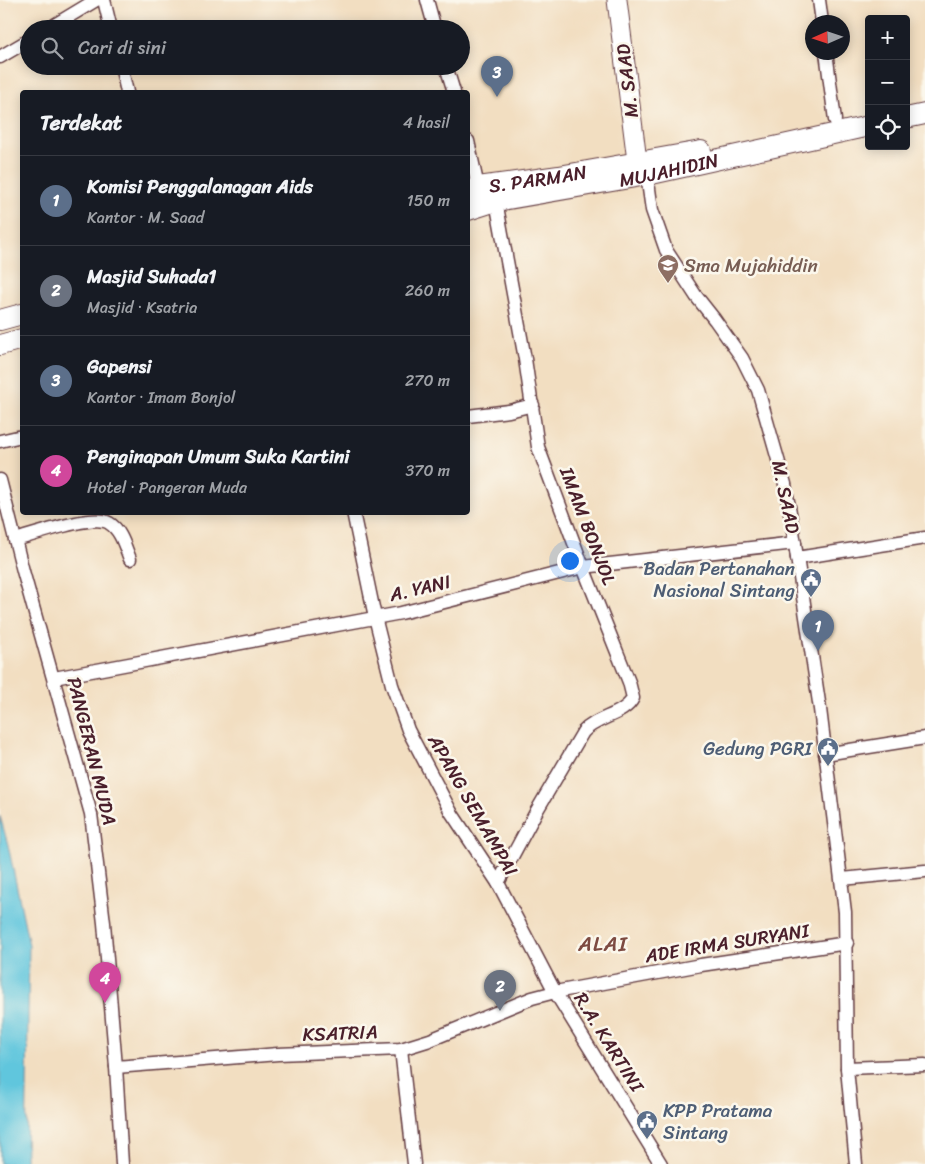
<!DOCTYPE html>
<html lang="id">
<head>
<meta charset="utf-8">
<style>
	:root { --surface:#171b24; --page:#20242c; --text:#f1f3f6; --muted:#9ea1a6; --line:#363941; --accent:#d93025 }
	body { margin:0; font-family:Sriracha,sans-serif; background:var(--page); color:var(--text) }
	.controls { position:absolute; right:15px; top:15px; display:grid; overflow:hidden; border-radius:5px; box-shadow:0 2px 12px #0003 }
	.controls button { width:45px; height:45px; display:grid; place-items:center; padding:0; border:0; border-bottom:1px solid var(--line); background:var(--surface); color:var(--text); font:25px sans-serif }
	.compass { position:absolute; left:805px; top:15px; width:45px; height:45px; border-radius:50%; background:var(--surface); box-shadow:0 2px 12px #0003; rotate:267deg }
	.you { position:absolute; left:569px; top:560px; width:18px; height:18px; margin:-12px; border:4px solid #fff; border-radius:50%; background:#1a73e8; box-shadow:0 0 0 8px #1a73e833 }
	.badge { display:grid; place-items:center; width:32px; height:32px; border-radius:50%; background:var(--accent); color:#fff; font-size:16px; font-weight:700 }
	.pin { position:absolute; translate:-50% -41px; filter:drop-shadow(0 1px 2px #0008) }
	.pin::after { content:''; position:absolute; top:26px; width:18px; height:15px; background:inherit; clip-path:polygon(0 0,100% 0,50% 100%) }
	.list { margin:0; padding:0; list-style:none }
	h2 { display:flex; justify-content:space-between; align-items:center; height:65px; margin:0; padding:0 20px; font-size:21px }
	h2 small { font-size:16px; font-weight:400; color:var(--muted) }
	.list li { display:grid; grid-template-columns:32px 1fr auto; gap:15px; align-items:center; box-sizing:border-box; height:90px; padding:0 20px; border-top:1px solid var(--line) }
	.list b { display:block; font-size:19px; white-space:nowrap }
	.list p { margin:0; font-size:16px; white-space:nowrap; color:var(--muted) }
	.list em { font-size:16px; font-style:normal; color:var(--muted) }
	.icon { flex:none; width:28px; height:28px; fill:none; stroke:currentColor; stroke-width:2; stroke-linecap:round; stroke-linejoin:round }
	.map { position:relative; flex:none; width:925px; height:1164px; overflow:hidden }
	.search { position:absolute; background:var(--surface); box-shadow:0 2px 12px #0003; left:20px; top:20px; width:450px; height:55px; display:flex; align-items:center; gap:12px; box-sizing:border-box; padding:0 18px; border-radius:28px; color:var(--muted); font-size:19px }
	.panel { position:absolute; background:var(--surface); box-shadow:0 2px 12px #0003; left:20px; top:90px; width:450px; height:425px; border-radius:5px }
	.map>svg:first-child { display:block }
</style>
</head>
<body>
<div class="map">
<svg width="925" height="1164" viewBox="0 0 925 1164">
	<rect width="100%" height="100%" fill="#fbf7ec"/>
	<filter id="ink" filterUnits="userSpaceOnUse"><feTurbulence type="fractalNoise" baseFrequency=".02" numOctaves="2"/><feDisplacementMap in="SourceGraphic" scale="10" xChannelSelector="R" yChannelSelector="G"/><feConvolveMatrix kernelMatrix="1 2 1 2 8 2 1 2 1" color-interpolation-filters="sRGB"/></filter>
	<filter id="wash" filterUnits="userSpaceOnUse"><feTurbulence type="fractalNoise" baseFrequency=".0096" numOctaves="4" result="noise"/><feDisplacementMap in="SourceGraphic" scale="20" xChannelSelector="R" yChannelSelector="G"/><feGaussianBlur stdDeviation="1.12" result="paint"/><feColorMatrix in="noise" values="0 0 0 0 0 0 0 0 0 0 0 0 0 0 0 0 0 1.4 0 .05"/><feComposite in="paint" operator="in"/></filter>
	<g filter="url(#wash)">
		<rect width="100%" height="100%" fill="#f2dec1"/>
		<path fill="#60c6dd" stroke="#557284" d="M 0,816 L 8,845 L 29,945 L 26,1164 L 0,1164 Z"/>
	</g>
	<g filter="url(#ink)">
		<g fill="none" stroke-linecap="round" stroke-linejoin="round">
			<g stroke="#633c42" stroke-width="15">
				<g id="street">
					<path d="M 104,0 L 111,29"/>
					<path d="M 427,0 L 435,29"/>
					<path d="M 819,0 L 822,22"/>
					<path d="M 48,29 L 96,0"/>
					<path d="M 826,52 L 835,120"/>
					<path d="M 0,57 L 29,40"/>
					<path d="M 121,66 L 127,92"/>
					<path d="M 446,66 L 454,92"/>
					<path d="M 468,141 L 478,187 L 496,201 L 525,359 L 538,447 L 583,567 L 629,682 L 633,698 C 625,715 596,717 583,732 L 536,812 L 498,883"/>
					<path d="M 647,175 L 652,210 L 666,250 L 696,296 L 715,320 L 742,358 L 758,390 L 785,484 L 791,518 L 820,709 L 845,912 L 847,1068 L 856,1164"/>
					<path d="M 468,416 L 509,411 L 533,405"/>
					<path d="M 0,441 L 22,436"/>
					<path d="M 0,480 L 23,571 L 91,814 L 104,923 L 116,1067 L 122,1164"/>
					<path d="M 353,512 L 375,617 L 392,685 L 408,730 L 451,812 L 498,883 L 555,992 L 661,1164"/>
					<path d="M 15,540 C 34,535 93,513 109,523 C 121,530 125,547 130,559"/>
					<path d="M 797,558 L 925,538"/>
					<path d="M 54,678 L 401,613 L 583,567 L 795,543"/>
					<path d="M 825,754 L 925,738"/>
					<path d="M 842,879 L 925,871"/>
					<path d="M 401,1049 L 414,1164"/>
					<path d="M 116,1067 L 278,1054 L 401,1049 L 430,1040 L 532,998 L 555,992 L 701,965 L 847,943"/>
					<path d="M 847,1068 L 925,1065"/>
				</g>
			</g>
			<g stroke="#633c42" stroke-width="21">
				<path id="secondary" d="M 617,0 L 637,161"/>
			</g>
			<g stroke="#633c42" stroke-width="22">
				<g id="primary">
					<path d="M 906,118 L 925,114"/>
					<path id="s1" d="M 468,191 L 478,187 L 559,176 L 701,151"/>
					<path id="s2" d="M 468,210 L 496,201 L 647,175 L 869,126"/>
					<path d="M 0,320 L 22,314"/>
					<path d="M 0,345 L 22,339"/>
				</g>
			</g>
			<use href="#street" stroke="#fff" stroke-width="12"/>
			<use href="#secondary" stroke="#fff" stroke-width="19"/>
			<use href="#primary" stroke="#fff" stroke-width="20"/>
		</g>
	</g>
	<defs>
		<g id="school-pin" transform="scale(1.125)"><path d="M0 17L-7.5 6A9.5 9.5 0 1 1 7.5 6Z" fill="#8d6e63" stroke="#fbf7ec"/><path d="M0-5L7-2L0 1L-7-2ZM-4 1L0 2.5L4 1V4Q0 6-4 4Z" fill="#fff"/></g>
		<g id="civic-pin" transform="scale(1.125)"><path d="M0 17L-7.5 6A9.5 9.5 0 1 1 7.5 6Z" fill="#5c6f8a" stroke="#fbf7ec"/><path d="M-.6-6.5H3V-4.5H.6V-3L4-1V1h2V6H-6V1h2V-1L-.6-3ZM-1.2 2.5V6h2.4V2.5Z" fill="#fff"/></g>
	</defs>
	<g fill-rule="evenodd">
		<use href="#school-pin" x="668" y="265"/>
		<use href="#civic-pin" x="811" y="579"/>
		<use href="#civic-pin" x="828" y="748"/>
		<use href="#civic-pin" x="647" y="1121"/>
	</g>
	<g text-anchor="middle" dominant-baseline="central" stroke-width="5" stroke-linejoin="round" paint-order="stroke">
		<g font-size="19" fill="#4a1f2b" stroke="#fbf7ec">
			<text transform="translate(627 81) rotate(-97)">M. SAAD</text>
			<text stroke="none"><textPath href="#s2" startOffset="205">MUJAHIDIN</textPath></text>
			<text stroke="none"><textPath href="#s1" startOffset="71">S. PARMAN</textPath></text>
			<text transform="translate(786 497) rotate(78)">M. SAAD</text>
			<text transform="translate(588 526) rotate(69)">IMAM BONJOL</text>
			<text transform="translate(420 588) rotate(-13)">A. YANI</text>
			<text transform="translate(92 751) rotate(76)">PANGERAN MUDA</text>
			<text transform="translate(473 805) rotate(60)">APANG SEMAMPAI</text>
			<text transform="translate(727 943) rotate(-9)">ADE IRMA SURYANI</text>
			<text transform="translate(340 1033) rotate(-2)">KSATRIA</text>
			<text transform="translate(609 1042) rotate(58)">R.A. KARTINI</text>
		</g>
		<g font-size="19" fill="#785e54" stroke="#fbf7ec" text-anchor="start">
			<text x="684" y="265">Sma Mujahiddin</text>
		</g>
		<g font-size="19" fill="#4e5e75" stroke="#fbf7ec" text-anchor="end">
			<text x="795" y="568">Badan Pertanahan<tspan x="795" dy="22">Nasional Sintang</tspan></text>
			<text x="812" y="748">Gedung PGRI</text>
			<text x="663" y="1110" text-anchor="start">KPP Pratama<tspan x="663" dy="22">Sintang</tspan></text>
		</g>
		<g font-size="21" letter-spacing="1" fill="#7d4a41" stroke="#fbf7ec">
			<text x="603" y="944">ALAI</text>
		</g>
	</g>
</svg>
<div class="controls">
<button>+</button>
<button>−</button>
<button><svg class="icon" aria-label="locate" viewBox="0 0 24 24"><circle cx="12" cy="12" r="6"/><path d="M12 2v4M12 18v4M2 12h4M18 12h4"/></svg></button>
</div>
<svg class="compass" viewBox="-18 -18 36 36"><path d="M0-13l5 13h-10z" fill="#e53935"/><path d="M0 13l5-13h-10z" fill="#9ea1a6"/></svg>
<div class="you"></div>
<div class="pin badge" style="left:818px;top:651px;background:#5c6f8a">1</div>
<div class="pin badge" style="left:500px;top:1011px;background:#6b7280">2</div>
<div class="pin badge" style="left:497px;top:97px;background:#5c6f8a">3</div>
<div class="pin badge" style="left:105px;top:1003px;background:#d1479c">4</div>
<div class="search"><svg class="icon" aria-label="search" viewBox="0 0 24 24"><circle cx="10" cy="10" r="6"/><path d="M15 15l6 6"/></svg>Cari di sini</div>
<section class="panel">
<h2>Terdekat<small>4 hasil</small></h2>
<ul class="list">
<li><span class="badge" style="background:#5c6f8a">1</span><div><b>Komisi Penggalanagan Aids</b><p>Kantor · M. Saad</p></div><em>150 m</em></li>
<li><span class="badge" style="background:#6b7280">2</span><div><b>Masjid Suhada1</b><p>Masjid · Ksatria</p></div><em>260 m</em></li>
<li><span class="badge" style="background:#5c6f8a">3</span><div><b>Gapensi</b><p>Kantor · Imam Bonjol</p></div><em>270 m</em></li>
<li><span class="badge" style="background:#d1479c">4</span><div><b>Penginapan Umum Suka Kartini</b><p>Hotel · Pangeran Muda</p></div><em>370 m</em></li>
</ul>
</section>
</div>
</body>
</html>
